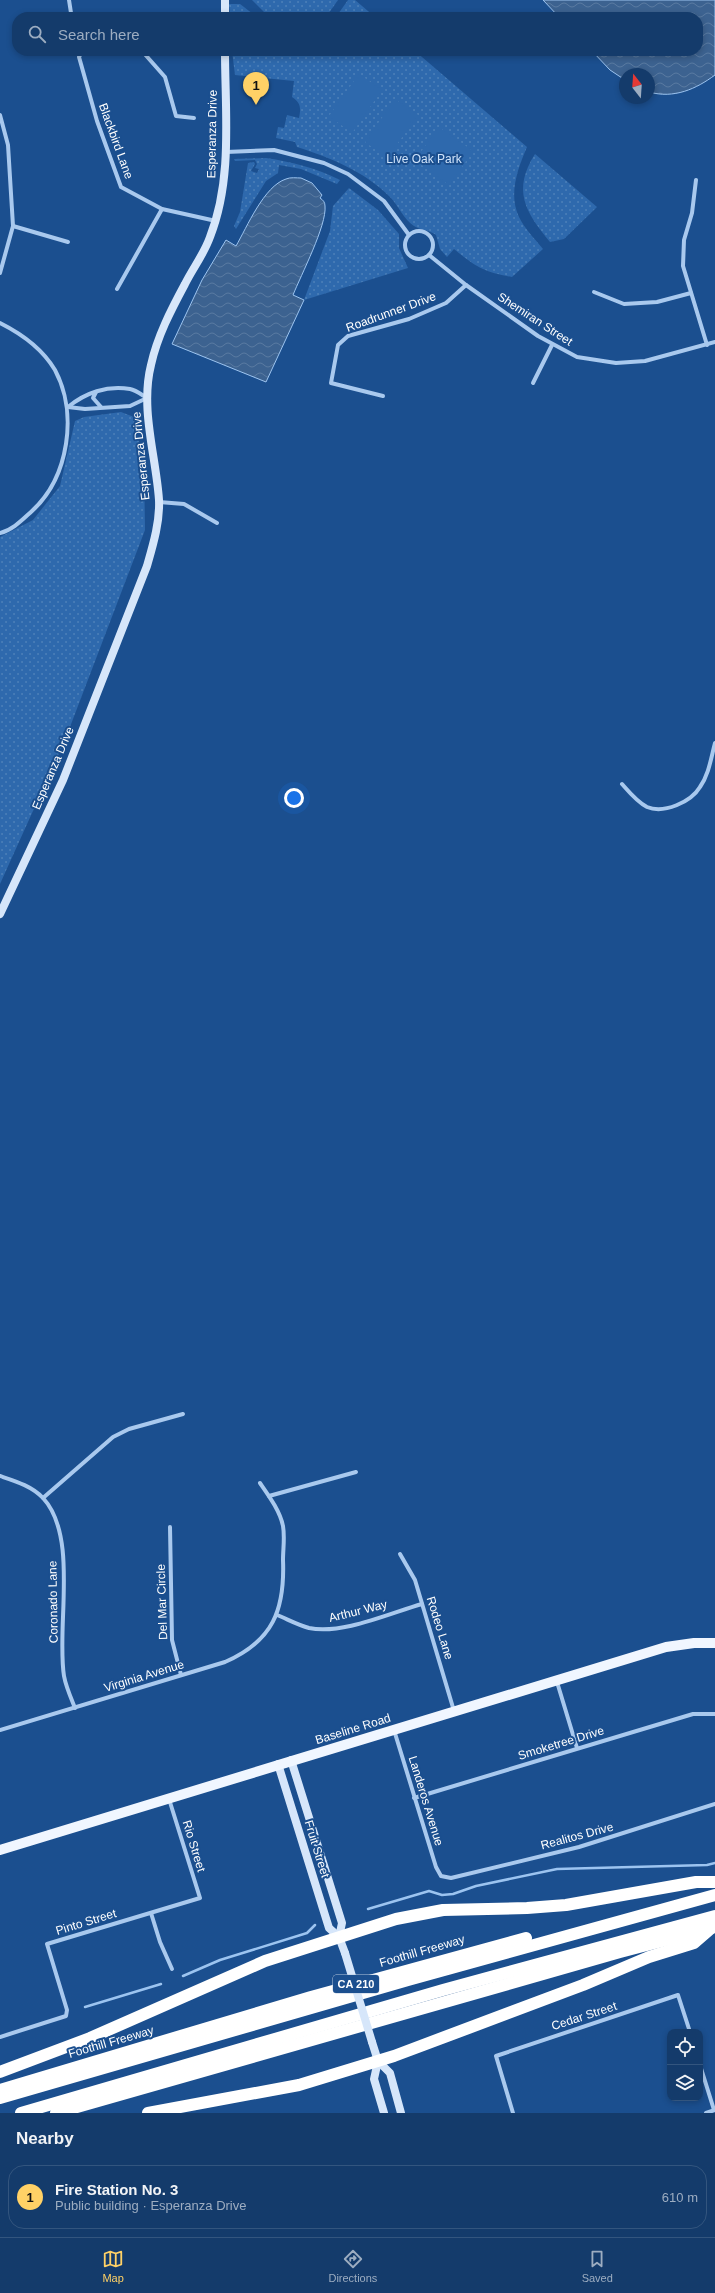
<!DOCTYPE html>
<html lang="en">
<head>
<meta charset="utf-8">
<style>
	:root { --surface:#143b6b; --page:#214673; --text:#f1f3f6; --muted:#9dadc1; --line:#33557e; --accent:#ffd166 }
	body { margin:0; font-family:Arial,sans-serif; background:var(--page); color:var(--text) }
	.controls { position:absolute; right:12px; bottom:12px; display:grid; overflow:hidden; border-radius:8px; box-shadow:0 2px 6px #0003 }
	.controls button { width:36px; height:36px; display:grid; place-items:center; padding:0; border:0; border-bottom:1px solid var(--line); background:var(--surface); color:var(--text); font:20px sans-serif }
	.compass { position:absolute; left:619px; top:68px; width:36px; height:36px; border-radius:50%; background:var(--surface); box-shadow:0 2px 6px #0003; rotate:343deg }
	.you { position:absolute; left:294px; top:798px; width:14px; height:14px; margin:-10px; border:3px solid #fff; border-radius:50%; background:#1a73e8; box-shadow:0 0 0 6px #1a73e833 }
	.badge { display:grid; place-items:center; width:26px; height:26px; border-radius:50%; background:var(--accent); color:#111; font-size:13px; font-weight:700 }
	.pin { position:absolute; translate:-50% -33px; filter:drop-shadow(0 1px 2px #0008) }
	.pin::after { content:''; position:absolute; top:21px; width:14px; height:12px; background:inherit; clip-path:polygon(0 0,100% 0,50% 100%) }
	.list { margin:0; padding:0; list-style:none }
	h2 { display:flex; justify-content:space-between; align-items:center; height:52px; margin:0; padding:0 16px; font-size:17px }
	h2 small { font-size:13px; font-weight:400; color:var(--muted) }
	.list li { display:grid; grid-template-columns:26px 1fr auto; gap:12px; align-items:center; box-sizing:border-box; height:64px; margin:0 8px 8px; padding:0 8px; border:1px solid var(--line); border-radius:16px }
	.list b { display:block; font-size:15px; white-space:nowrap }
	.list p { margin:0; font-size:13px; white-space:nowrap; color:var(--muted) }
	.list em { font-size:13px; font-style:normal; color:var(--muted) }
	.icon { flex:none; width:22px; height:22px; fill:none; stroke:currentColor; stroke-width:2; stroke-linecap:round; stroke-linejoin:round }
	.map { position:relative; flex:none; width:715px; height:2113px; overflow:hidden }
	.search { position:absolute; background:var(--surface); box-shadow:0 2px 6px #0003; left:12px; right:12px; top:12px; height:44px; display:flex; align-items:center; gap:10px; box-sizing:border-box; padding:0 14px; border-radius:16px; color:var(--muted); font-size:15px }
	.sheet { height:124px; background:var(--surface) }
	nav { display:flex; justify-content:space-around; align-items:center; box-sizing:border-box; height:56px; border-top:1px solid var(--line); background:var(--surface); font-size:11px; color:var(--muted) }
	nav a { display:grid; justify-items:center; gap:2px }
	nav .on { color:var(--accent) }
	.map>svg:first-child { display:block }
</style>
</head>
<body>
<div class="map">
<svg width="715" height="2113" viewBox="0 0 715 2113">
	<defs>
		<pattern id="grass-dots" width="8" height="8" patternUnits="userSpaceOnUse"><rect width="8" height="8" fill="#2e69ad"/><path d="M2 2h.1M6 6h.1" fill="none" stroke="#4d80b9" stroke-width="1.8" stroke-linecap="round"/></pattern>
		<pattern id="water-waves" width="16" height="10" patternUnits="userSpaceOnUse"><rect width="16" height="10" fill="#3c6290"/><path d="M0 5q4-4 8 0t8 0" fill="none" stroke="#597aa1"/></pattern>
	</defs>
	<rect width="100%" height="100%" fill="#1b4f8f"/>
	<g fill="url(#grass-dots)">
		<path d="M 252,0 L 338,0 L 326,17 L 269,17 Z"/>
		<path d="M 348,0 L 355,0 L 375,17 L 336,17 Z"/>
		<path d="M 229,4 L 240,4 L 257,17 L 230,17 Z"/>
		<path d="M 232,51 L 415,51 L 527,147 C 518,168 508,194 519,217 C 524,228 535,239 543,249 L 512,277 C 484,272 476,267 454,249 L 447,257 L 440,249 L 436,235 C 429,230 420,230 414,226 C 404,220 398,205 390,197 C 364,171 331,158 297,147 L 295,142 L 276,138 L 278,127 L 284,128 L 287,115 L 299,118 C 301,108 301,103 292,97 L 294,81 L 235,75 Z"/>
		<path d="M 535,154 L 597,207 L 564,239 L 550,242 C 525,212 512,190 535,154 Z"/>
		<path d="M 266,158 C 292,162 316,168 340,180 L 337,184 L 301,169 L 279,165 L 278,173 L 266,181 L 236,229 L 234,226 L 240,212 L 248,163 L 254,162 L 255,164 L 251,171 L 257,173 L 259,169 L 255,168 L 257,164 L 255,160 L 235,161 L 234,159 Z"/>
		<path d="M 349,188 L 378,210 L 399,234 L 399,248 L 408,268 L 304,300 L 330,231 L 333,206 Z"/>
		<path d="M 121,412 L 134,417 L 144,467 L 145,530 L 65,740 L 0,884 L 0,537 L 33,520 L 60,486 L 75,421 L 84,417 Z"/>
	</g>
	<g fill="#2e69ad">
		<path d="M 359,74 L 382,90 L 352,133 L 329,116 Z"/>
		<path d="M 395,99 L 418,115 L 387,158 L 365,142 Z"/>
		<path d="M 439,127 L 473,151 L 449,185 L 415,160 Z"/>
	</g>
	<g fill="url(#water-waves)" stroke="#9cc4f0">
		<path d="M 543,0 L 715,0 L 715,75 C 696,89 674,99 649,92 L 649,74 L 625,74 L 625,80 L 610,70 L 592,51 L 698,51 L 698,17 L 559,17 Z"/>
		<path d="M 301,178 L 312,183 L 322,195 L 320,198 C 323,200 325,202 325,206 C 327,225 301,275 293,295 L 304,300 L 266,382 L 172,344 L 202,280 L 226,240 L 236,246 C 247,227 264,186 286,179 C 290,177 297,178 301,178 Z"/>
	</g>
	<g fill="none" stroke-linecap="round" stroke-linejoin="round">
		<g stroke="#9cc4f0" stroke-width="2.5">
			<path d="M 368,1909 L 429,1891 L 442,1895 L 453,1894 L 476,1886 L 557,1869 L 707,1865 L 715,1863"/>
			<path d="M 183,1976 L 220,1960 L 307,1933 L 315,1925"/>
			<path d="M 85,2007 L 161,1984"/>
		</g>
		<g stroke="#a9c9ee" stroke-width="4">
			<path d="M 69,0 L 71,13 L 76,17"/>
			<path d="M 82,51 L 79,57 L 97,121 L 121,187 L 162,209 L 216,221"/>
			<path d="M 142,51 L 165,77 L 176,116 L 194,118"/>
			<path d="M 0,115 L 8,145 L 13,226 L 0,273"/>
			<path d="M 226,152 L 274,150 L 324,163 L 348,174 L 384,201 L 409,235"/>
			<path d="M 696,180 L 692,213 L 684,240 L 683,266 L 707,345"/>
			<path d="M 13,226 L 68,242"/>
			<circle cx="419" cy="245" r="14"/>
			<path d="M 429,255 L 466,285 L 538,336 L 577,357 L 616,363 L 645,361 L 715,342"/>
			<path d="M 117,289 L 162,209"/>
			<path d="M 594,292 L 624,304 L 657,302 L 691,293"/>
			<path d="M 0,323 C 22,334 42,348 55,370 C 78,413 69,477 32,511 C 23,519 13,530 0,533"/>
			<path d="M 533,383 L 552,345"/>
			<path d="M 96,392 L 93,398 L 101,407"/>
			<path d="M 383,396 L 331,383 L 338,345 L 348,336 L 409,319 L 446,303 L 466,285"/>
			<path d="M 68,407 C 85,393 107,385 130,389 C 136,390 142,395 147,398"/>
			<path d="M 68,407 L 85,409 L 130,406 L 147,398"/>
			<path d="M 159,502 L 184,504 L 217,523"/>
			<path d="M 622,784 C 629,792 637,802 647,807 C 664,814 691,802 700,787 C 709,774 711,758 715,743"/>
			<path d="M 0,1476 C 15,1481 32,1486 43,1498 C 79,1537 56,1627 64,1676 C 66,1687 71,1698 75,1708"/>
			<path d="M 269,1496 L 356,1472"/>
			<path d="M 43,1498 L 113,1437 L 129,1429 L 183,1414"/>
			<path d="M 170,1527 L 172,1640 L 181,1675"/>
			<path d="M 400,1554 L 415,1580 L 454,1711"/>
			<path d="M 277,1615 C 287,1619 298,1625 309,1628 C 342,1635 390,1613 422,1604"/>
			<path d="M 557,1682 L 577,1748"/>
			<path d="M 0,1730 L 225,1662 C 273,1641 285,1610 283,1560 C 283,1549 285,1537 283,1526 C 280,1511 269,1496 260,1483"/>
			<path d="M 394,1730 L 436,1867 L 441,1876 L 451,1878 L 579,1847 L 715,1804"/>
			<path d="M 414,1798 L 693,1714 L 715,1714"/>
			<path d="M 151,1913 L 160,1942 L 172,1969"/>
			<path d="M 0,2037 L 66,2016 L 67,2010 L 47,1944 L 200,1898 L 169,1799"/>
			<path d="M 700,2065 L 714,2110"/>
			<path d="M 513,2113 L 496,2056 L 678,1995 L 690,2032"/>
			<path d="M 706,2113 L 715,2110"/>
		</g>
		<g stroke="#d6e6fa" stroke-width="8">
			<path d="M 225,0 L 225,17"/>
			<path d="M 0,914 L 63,780 L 147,566 C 153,545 160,522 159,500 C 156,456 140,409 151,365 C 157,337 171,310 185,284 C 193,268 204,254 210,237 C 233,179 225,112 225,51"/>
			<path d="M 291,1760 L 342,1923 L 339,1937 L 345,1953"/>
			<path d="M 278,1764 L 329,1928 L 339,1937"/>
			<path d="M 372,2042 L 378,2061 L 374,2079 L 384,2113"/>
			<path d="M 378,2061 L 390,2073 L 401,2113"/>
		</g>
		<path stroke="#f0f6ff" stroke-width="10" d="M 0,1850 L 666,1647 L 694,1643 L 715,1643"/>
		<g stroke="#fff" stroke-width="12">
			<path d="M 0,2072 L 90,2038 L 265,1961 L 396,1919 L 443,1910 L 527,1908 L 566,1905 L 696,1882 L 715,1882"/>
			<path d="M 0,2090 L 311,1997 L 526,1938"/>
			<path d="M 0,2098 L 408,1980 L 715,1895"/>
			<path d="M 21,2113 L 443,1990 L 715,1916"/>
			<path d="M 56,2113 L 620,1952 L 715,1927"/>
			<path d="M 148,2113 L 299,2085 L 394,2056 L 583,1985 L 649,1957 L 694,1943 L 709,1930"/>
		</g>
		<path stroke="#d6e6fa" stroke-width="8" d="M 345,1953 L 372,2042"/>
	</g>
	<g text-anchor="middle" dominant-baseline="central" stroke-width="4" stroke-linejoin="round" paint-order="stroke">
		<rect fill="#1b4f8f" stroke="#bbcadd" stroke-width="1" x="333" y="1975" width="46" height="18" rx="3"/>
		<g font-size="11" font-weight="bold" fill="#fff">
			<text x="356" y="1984">CA 210</text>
		</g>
		<g font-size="12" fill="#fff" stroke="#1b4f8f">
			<text transform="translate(212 134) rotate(-89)">Esperanza Drive</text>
			<text transform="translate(116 141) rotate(70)">Blackbird Lane</text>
			<text transform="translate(391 312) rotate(-20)">Roadrunner Drive</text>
			<text transform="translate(535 319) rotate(33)">Shemiran Street</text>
			<text transform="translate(141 456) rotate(-96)">Esperanza Drive</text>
			<text transform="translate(53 768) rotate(-67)">Esperanza Drive</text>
			<text transform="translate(53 1602) rotate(-91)">Coronado Lane</text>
			<text transform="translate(162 1602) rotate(-92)">Del Mar Circle</text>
			<text transform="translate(358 1611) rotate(-14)">Arthur Way</text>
			<text transform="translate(440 1628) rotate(73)">Rodeo Lane</text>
			<text transform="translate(144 1676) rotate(-17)">Virginia Avenue</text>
			<text transform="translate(353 1729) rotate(-17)">Baseline Road</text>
			<text transform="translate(561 1743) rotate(-17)">Smoketree Drive</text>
			<text transform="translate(426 1801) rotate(73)">Landeros Avenue</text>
			<text transform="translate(577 1836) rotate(-15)">Realitos Drive</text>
			<text transform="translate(194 1846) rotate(73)">Rio Street</text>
			<text transform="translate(317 1849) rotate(73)">Fruit Street</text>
			<text transform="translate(86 1922) rotate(-17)">Pinto Street</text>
			<text transform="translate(422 1951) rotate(-16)">Foothill Freeway</text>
			<text transform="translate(584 2016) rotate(-18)">Cedar Street</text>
			<text transform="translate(111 2042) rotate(-16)">Foothill Freeway</text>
		</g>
		<g font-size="12" fill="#cfe3fa" stroke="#1b4f8f">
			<text x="424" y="159">Live Oak Park</text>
		</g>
	</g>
</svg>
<div class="controls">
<button><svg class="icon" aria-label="locate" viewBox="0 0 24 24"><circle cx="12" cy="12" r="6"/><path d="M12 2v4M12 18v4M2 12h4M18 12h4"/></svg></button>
<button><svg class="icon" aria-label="layers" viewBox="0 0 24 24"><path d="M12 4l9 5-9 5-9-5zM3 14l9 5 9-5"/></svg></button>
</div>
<svg class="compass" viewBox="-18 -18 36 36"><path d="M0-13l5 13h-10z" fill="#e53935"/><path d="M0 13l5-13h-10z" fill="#9dadc1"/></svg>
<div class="you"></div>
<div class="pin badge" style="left:256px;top:105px">1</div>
<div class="search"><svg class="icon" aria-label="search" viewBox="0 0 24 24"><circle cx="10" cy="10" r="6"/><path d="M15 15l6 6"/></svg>Search here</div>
</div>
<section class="sheet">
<h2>Nearby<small></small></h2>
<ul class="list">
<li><span class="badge">1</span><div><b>Fire Station No. 3</b><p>Public building · Esperanza Drive</p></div><em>610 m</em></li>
</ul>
</section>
<nav>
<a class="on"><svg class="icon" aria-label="map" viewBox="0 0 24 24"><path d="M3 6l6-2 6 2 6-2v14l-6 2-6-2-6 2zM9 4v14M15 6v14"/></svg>Map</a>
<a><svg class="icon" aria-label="directions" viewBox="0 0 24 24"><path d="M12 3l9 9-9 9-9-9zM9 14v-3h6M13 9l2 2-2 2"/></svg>Directions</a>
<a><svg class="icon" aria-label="saved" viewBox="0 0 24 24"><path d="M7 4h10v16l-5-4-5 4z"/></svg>Saved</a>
</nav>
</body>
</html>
